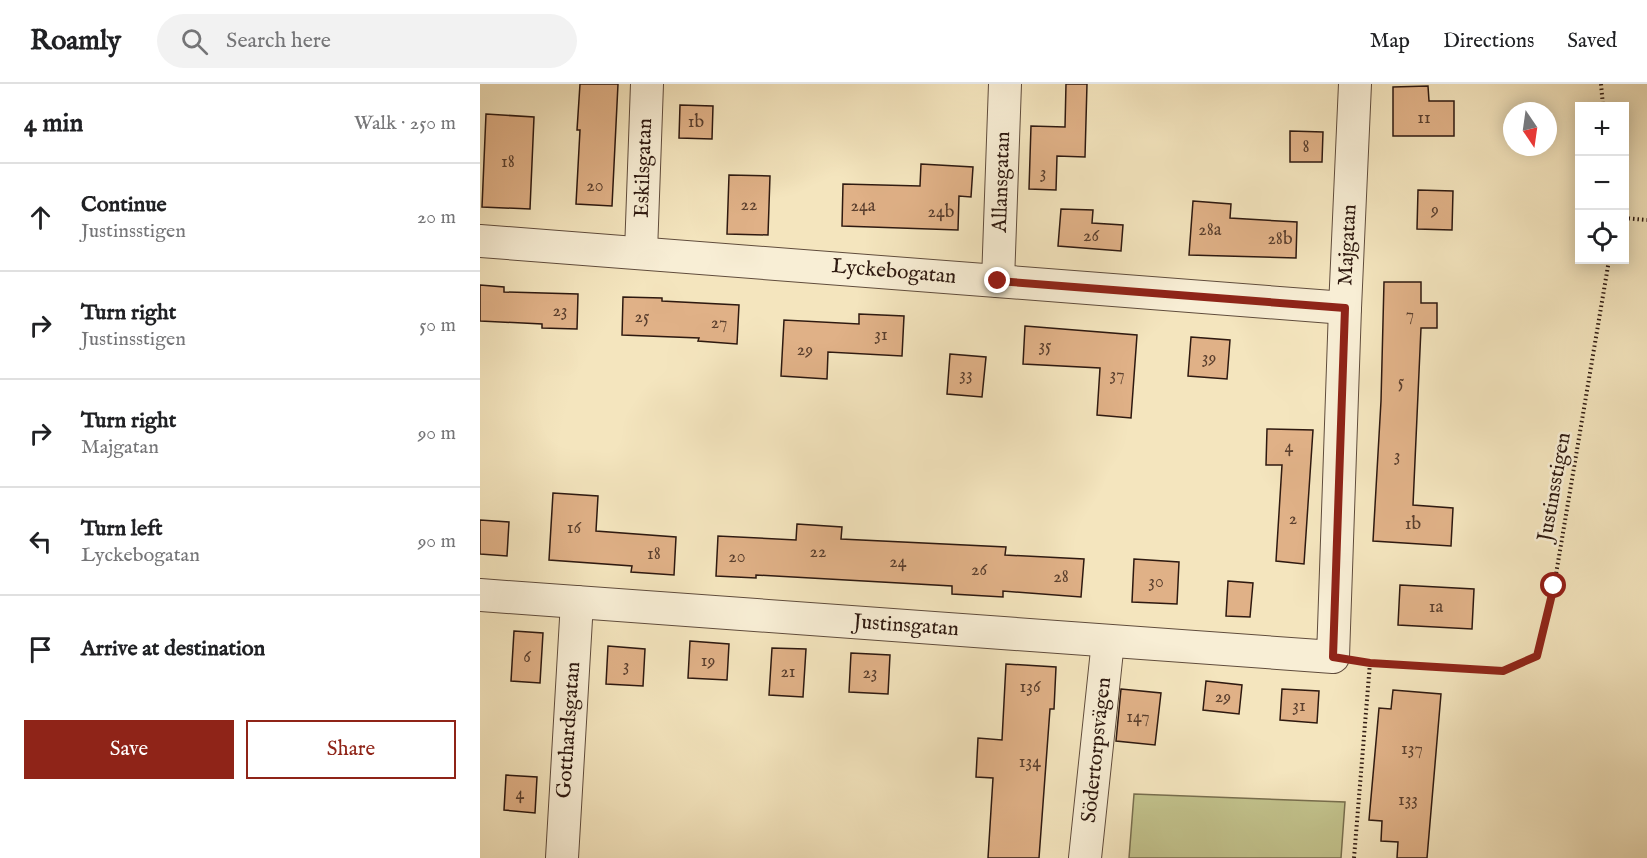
<!DOCTYPE html>
<html lang="en">
<head>
<meta charset="utf-8">
<style>
	:root { --surface:#fff; --page:#f2f2f2; --text:#202124; --muted:#757577; --line:#e0e0e0; --accent:#8f2418 }
	body { margin:0; font-family:"IM FELL English",serif; background:var(--page); color:var(--text) }
	.controls { position:absolute; right:18px; top:18px; display:grid; overflow:hidden; border-radius:0px; box-shadow:0 3px 15px #0003 }
	.controls button { width:54px; height:54px; display:grid; place-items:center; padding:0; border:0; border-bottom:2px solid var(--line); background:var(--surface); color:var(--text); font:30px sans-serif }
	.compass { position:absolute; left:1023px; top:18px; width:54px; height:54px; border-radius:50%; background:var(--surface); box-shadow:0 3px 15px #0003; rotate:167deg }
	.stop { position:absolute; width:18px; height:18px; margin:-14px; border:4px solid #8f2418; border-radius:50%; background:#fff }
	.stop.end { background:#8f2418; border-color:#fff; box-shadow:0 2px 6px #0008 }
	.list { margin:0; padding:0; list-style:none }
	h2 { display:flex; justify-content:space-between; align-items:center; height:78px; margin:0; padding:0 24px; font-size:26px }
	h2 small { font-size:20px; font-weight:400; color:var(--muted) }
	.list li { display:grid; grid-template-columns:39px 1fr auto; gap:18px; align-items:center; box-sizing:border-box; height:108px; padding:0 24px; border-top:2px solid var(--line) }
	.list b { display:block; font-size:22px; white-space:nowrap }
	.list p { margin:0; font-size:20px; white-space:nowrap; color:var(--muted) }
	.list em { font-size:20px; font-style:normal; color:var(--muted) }
	.actions { display:flex; gap:12px; padding:18px 24px }
	.actions a { flex:1; padding:14px 0; border:2px solid var(--accent); border-radius:0px; text-align:center; font-size:21px; color:var(--accent) }
	.actions .main { background:var(--accent); color:#fff }
	.icon { flex:none; width:33px; height:33px; fill:none; stroke:currentColor; stroke-width:2; stroke-linecap:round; stroke-linejoin:round }
	.map { position:relative; flex:none; width:1167px; height:774px; overflow:hidden }
	header { display:flex; align-items:center; gap:36px; box-sizing:border-box; height:84px; padding:0 30px; background:var(--surface); border-bottom:2px solid var(--line) }
	header strong { font-size:28px }
	nav { display:flex; gap:33px; margin-inline-start:auto; font-size:21px }
	.search { width:420px; height:54px; background:var(--page); display:flex; align-items:center; gap:15px; box-sizing:border-box; padding:0 21px; border-radius:33px; color:var(--muted); font-size:22px }
	main { display:flex }
	aside { flex:1; background:var(--surface) }
	.map>svg:first-child { display:block }
</style>
</head>
<body>
<header>
<strong>Roamly</strong>
<div class="search"><svg class="icon" aria-label="search" viewBox="0 0 24 24"><circle cx="10" cy="10" r="6"/><path d="M15 15l6 6"/></svg>Search here</div>
<nav><a>Map</a><a>Directions</a><a>Saved</a></nav>
</header>
<main>
<aside>
<h2>4 min<small>Walk · 250 m</small></h2>
<ul class="list">
<li><svg class="icon" aria-label="ahead" viewBox="0 0 24 24"><path d="M12 20V5M6 11l6-6 6 6"/></svg><div><b>Continue</b><p>Justinsstigen</p></div><em>20 m</em></li>
<li><svg class="icon" aria-label="right" viewBox="0 0 24 24"><path d="M7 20v-9h11M14 6l5 5-5 5"/></svg><div><b>Turn right</b><p>Justinsstigen</p></div><em>50 m</em></li>
<li><svg class="icon" aria-label="right" viewBox="0 0 24 24"><path d="M7 20v-9h11M14 6l5 5-5 5"/></svg><div><b>Turn right</b><p>Majgatan</p></div><em>90 m</em></li>
<li><svg class="icon" aria-label="left" viewBox="0 0 24 24"><path d="M17 20v-9H6M10 6l-5 5 5 5"/></svg><div><b>Turn left</b><p>Lyckebogatan</p></div><em>90 m</em></li>
<li><svg class="icon" aria-label="arrive" viewBox="0 0 24 24"><path d="M6 21V4h12l-3 4 3 4H6"/></svg><div><b>Arrive at destination</b></div></li>
</ul>
<div class="actions"><a class="main">Save</a><a>Share</a></div>
</aside>
<div class="map">
<svg width="1167" height="774" viewBox="0 0 1167 774">
	<rect width="100%" height="100%" fill="#f4e5be"/>
	<filter id="stains"><feTurbulence type="fractalNoise" baseFrequency=".00333" numOctaves="4"/><feColorMatrix values="0 0 0 0 .2 0 0 0 0 .09 0 0 0 0 .02 0 0 0 .5 -.17"/></filter>
	<radialGradient id="worn" r=".72"><stop offset=".6" stop-color="#630" stop-opacity="0"/><stop offset="1" stop-color="#630" stop-opacity=".3"/></radialGradient>
	<path fill="#c2c28c" stroke="#786e4e" stroke-width="1.5" d="M 654,710 L 865,718 L 861,774 L 649,774 Z"/>
	<g fill="#e0b187" stroke="#2e1910" stroke-width="1.5">
		<path d="M 100,0 L 138,0 L 132,122 L 96,120 L 100,46 L 97,46 Z"/>
		<path d="M 586,0 L 607,0 L 605,73 L 577,72 L 576,106 L 549,105 L 551,42 L 585,43 Z"/>
		<path d="M 948,2 L 949,17 L 974,17 L 974,52 L 913,52 L 913,3 Z"/>
		<path d="M 200,21 L 233,22 L 232,55 L 199,54 Z"/>
		<path d="M 6,30 L 54,33 L 50,125 L 2,123 Z"/>
		<path d="M 810,47 L 843,48 L 842,78 L 810,78 Z"/>
		<path d="M 441,80 L 493,83 L 491,113 L 479,112 L 478,146 L 362,142 L 363,100 L 440,102 Z"/>
		<path d="M 249,91 L 290,92 L 288,151 L 247,150 Z"/>
		<path d="M 938,106 L 973,107 L 972,146 L 937,145 Z"/>
		<path d="M 713,117 L 751,120 L 750,134 L 817,138 L 816,174 L 709,171 Z"/>
		<path d="M 581,125 L 613,126 L 612,139 L 643,141 L 641,167 L 578,162 Z"/>
		<path d="M 904,198 L 941,198 L 941,219 L 957,219 L 957,244 L 941,244 L 933,421 L 973,424 L 971,462 L 893,457 L 901,317 Z"/>
		<path d="M 0,201 L 24,203 L 24,208 L 98,210 L 97,245 L 62,244 L 62,240 L 0,237 Z"/>
		<path d="M 143,213 L 182,214 L 182,217 L 259,221 L 257,260 L 218,257 L 219,254 L 142,251 Z"/>
		<path d="M 379,230 L 424,232 L 422,272 L 348,268 L 347,295 L 301,292 L 304,236 L 379,240 Z"/>
		<path d="M 545,242 L 657,251 L 651,334 L 617,331 L 620,284 L 543,280 Z"/>
		<path d="M 711,253 L 750,256 L 747,295 L 708,292 Z"/>
		<path d="M 470,270 L 506,273 L 502,313 L 467,310 Z"/>
		<path d="M 787,345 L 833,346 L 824,480 L 796,477 L 802,381 L 786,381 Z"/>
		<path d="M 73,409 L 118,412 L 116,447 L 196,453 L 194,491 L 151,488 L 152,482 L 69,476 Z"/>
		<path d="M 0,436 L 29,438 L 27,472 L 0,470 Z"/>
		<path d="M 317,440 L 362,443 L 361,455 L 526,463 L 525,471 L 604,475 L 601,513 L 523,507 L 523,513 L 472,510 L 472,502 L 276,491 L 276,494 L 236,492 L 238,452 L 316,456 Z"/>
		<path d="M 654,475 L 699,478 L 697,520 L 652,518 Z"/>
		<path d="M 748,497 L 773,499 L 770,533 L 746,532 Z"/>
		<path d="M 920,501 L 994,505 L 992,545 L 918,541 Z"/>
		<path d="M 34,547 L 63,549 L 60,599 L 31,597 Z"/>
		<path d="M 210,557 L 249,560 L 247,596 L 208,594 Z"/>
		<path d="M 128,562 L 165,565 L 163,602 L 126,600 Z"/>
		<path d="M 292,564 L 326,565 L 323,613 L 289,611 Z"/>
		<path d="M 371,569 L 410,571 L 408,610 L 369,608 Z"/>
		<path d="M 526,580 L 576,583 L 574,625 L 570,625 L 559,774 L 508,774 L 513,694 L 496,693 L 498,654 L 522,656 Z"/>
		<path d="M 726,597 L 762,601 L 759,630 L 723,626 Z"/>
		<path d="M 641,605 L 681,609 L 675,661 L 636,657 Z"/>
		<path d="M 802,605 L 839,607 L 837,639 L 800,636 Z"/>
		<path d="M 913,606 L 961,610 L 947,774 L 917,774 L 918,758 L 901,757 L 902,737 L 889,736 L 899,624 L 911,625 Z"/>
		<path d="M 26,691 L 57,693 L 55,729 L 24,726 Z"/>
	</g>
	<g fill="none" stroke-linecap="round" stroke-linejoin="round">
		<g stroke="#604c3c" stroke-width="34">
			<g id="street">
				<path d="M 0,157 L 865,224"/>
				<path d="M 161,168 L 167,0"/>
				<path d="M 518,197 L 525,0"/>
				<path d="M 0,511 L 853,573 L 865,224 L 875,0"/>
				<path d="M 82,774 L 97,518"/>
				<path d="M 605,774 L 628,557"/>
			</g>
		</g>
		<g stroke="#2e1910" stroke-width="4" stroke-dasharray="1.5 3" stroke-linecap="butt">
			<path d="M 1121,0 L 1123,22"/>
			<path d="M 1144,134 L 1167,136"/>
			<path d="M 880,578 L 1024,587 L 1057,572 L 1074,502 L 1129,176"/>
			<path d="M 874,774 L 890,579"/>
		</g>
		<use href="#street" stroke="#f8eed5" stroke-width="32"/>
	</g>
	<g fill="none" stroke-linecap="round" stroke-linejoin="round">
		<path stroke="#8f2418" stroke-width="8" d="M 518,197 L 865,224 L 853,573 L 890,579 L 1023,587 L 1057,572 L 1074,502"/>
	</g>
	<g text-anchor="middle" dominant-baseline="central" stroke-width="5" stroke-linejoin="round" paint-order="stroke">
		<g font-size="18" fill="#5a3f2e">
			<text x="944" y="34">11</text>
			<text x="216" y="38">1b</text>
			<text x="826" y="63">8</text>
			<text x="28" y="78">18</text>
			<text x="563" y="89">3</text>
			<text x="115" y="102">20</text>
			<text x="269" y="121">22</text>
			<text x="383" y="122">24a</text>
			<text x="955" y="126">9</text>
			<text x="461" y="128">24b</text>
			<text x="730" y="146">28a</text>
			<text x="611" y="152">26</text>
			<text x="800" y="155">28b</text>
			<text x="80" y="227">23</text>
			<text x="930" y="231">7</text>
			<text x="162" y="233">25</text>
			<text x="239" y="239">27</text>
			<text x="401" y="251">31</text>
			<text x="565" y="262">35</text>
			<text x="325" y="266">29</text>
			<text x="729" y="274">39</text>
			<text x="486" y="291">33</text>
			<text x="637" y="291">37</text>
			<text x="921" y="298">5</text>
			<text x="809" y="363">4</text>
			<text x="917" y="372">3</text>
			<text x="813" y="435">2</text>
			<text x="933" y="440">1b</text>
			<text x="94" y="444">16</text>
			<text x="338" y="468">22</text>
			<text x="174" y="470">18</text>
			<text x="257" y="473">20</text>
			<text x="418" y="478">24</text>
			<text x="499" y="486">26</text>
			<text x="581" y="493">28</text>
			<text x="676" y="498">30</text>
			<text x="956" y="523">1a</text>
			<text x="47" y="573">6</text>
			<text x="228" y="577">19</text>
			<text x="146" y="582">3</text>
			<text x="308" y="588">21</text>
			<text x="390" y="589">23</text>
			<text x="550" y="603">136</text>
			<text x="743" y="613">29</text>
			<text x="819" y="622">31</text>
			<text x="658" y="633">147</text>
			<text x="932" y="665">137</text>
			<text x="550" y="678">134</text>
			<text x="40" y="710">4</text>
			<text x="928" y="716">133</text>
		</g>
		<g font-size="21" fill="#2e1910" stroke="#f8eed5">
			<text transform="translate(164 84) rotate(-88)">Eskilsgatan</text>
			<text transform="translate(522 98) rotate(-88)">Allansgatan</text>
			<text transform="translate(868 161) rotate(-87)">Majgatan</text>
			<text transform="translate(414 188) rotate(5)">Lyckebogatan</text>
			<text transform="translate(1075 403) rotate(-80)">Justinsstigen</text>
			<text transform="translate(426 542) rotate(4)">Justinsgatan</text>
			<text transform="translate(89 646) rotate(-86)">Gotthardsgatan</text>
			<text transform="translate(617 666) rotate(-84)">Södertorpsvägen</text>
		</g>
	</g>
	<rect width="100%" height="100%" filter="url(#stains)"/>
	<rect width="100%" height="100%" fill="url(#worn)"/>
</svg>
<div class="controls">
<button>+</button>
<button>−</button>
<button><svg class="icon" aria-label="locate" viewBox="0 0 24 24"><circle cx="12" cy="12" r="6"/><path d="M12 2v4M12 18v4M2 12h4M18 12h4"/></svg></button>
</div>
<svg class="compass" viewBox="-18 -18 36 36"><path d="M0-13l5 13h-10z" fill="#e53935"/><path d="M0 13l5-13h-10z" fill="#757577"/></svg>
<div class="stop" style="left:1074px;top:502px"></div>
<div class="stop end" style="left:518px;top:197px"></div>
</div>
</main>
</body>
</html>
